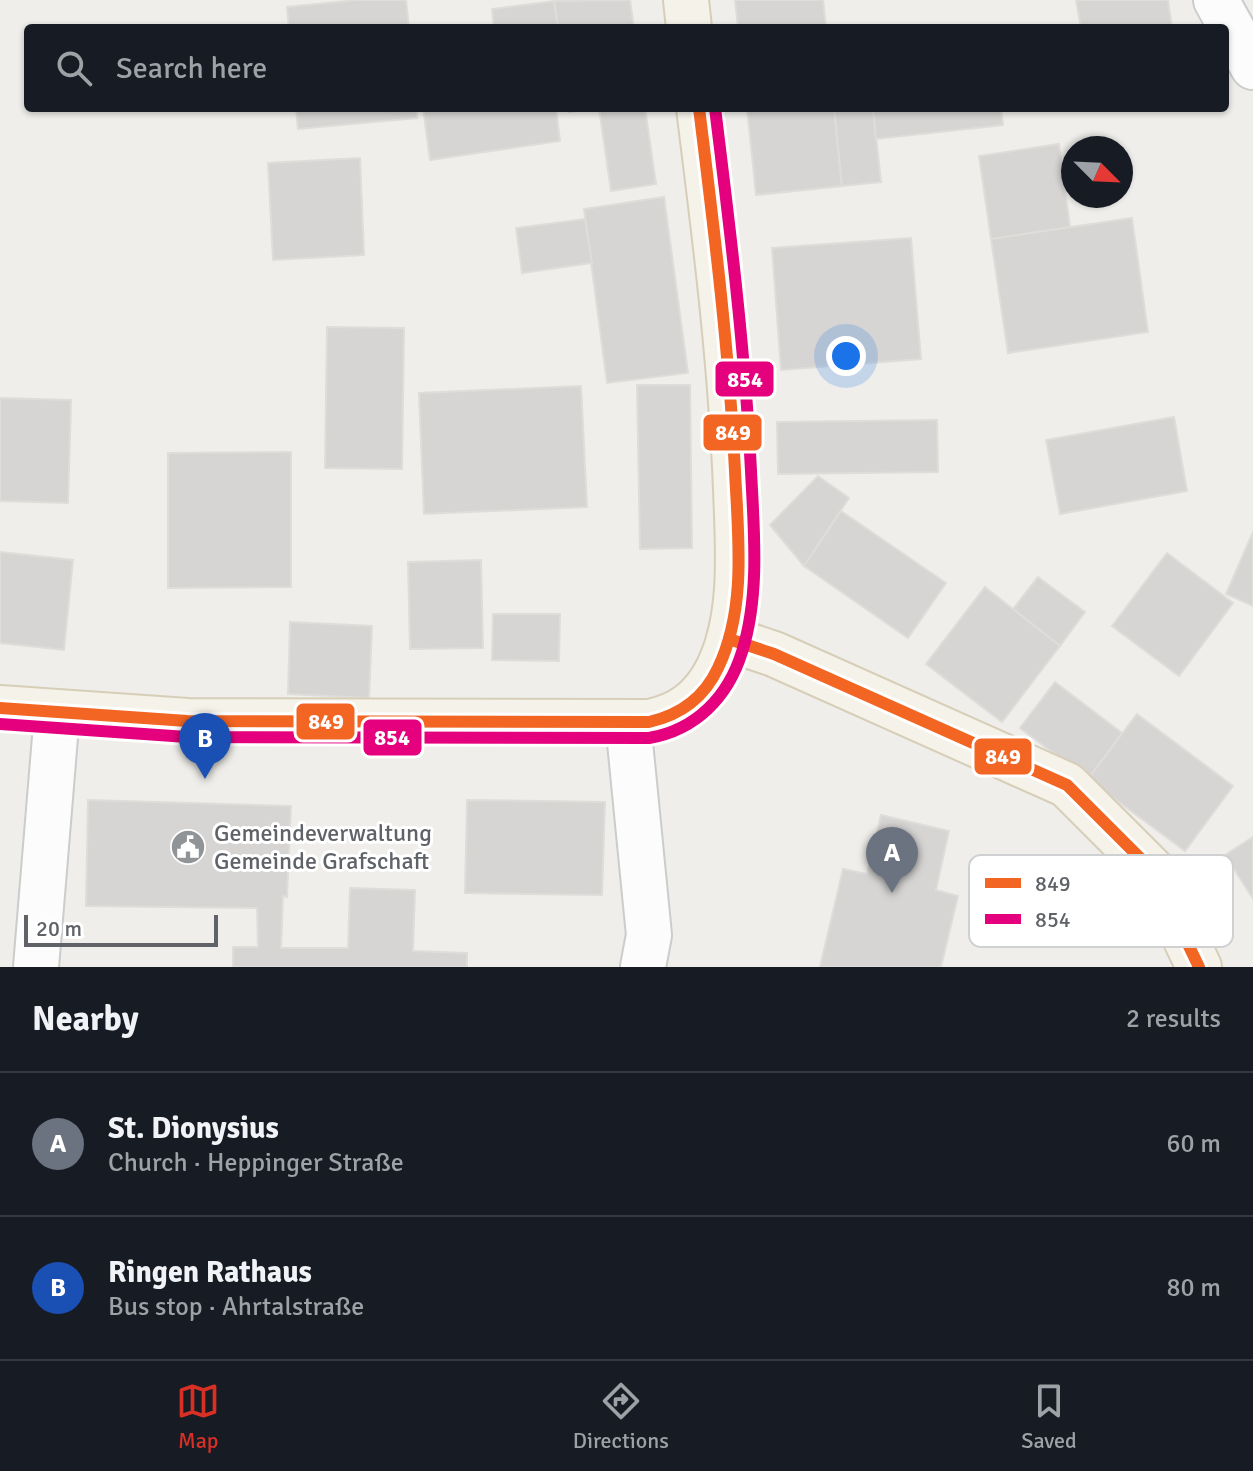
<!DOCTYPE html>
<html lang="en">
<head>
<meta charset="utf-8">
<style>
	:root { --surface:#171b24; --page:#242831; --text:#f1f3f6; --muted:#9ea1a6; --line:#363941; --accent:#d93025 }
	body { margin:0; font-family:Signika,sans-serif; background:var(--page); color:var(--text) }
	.compass { position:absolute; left:1061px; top:136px; width:72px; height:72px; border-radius:50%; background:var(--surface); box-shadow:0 2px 6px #0004; rotate:114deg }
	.scale { position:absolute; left:24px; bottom:20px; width:194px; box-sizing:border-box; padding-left:8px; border:4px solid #5f6368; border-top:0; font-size:22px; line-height:28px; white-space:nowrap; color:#5f6368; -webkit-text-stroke:6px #fff; paint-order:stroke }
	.you { position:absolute; left:846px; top:356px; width:28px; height:28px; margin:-20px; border:6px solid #fff; border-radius:50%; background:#1a73e8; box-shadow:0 0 0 12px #1a73e833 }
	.badge { display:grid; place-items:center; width:52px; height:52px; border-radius:50%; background:var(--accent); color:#fff; font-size:26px; font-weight:700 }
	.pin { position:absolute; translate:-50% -66px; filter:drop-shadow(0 2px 4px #0008) }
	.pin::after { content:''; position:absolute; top:42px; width:28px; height:24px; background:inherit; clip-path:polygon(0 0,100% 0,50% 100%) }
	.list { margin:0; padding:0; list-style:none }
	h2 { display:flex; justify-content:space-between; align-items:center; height:104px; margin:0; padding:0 32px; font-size:34px }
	h2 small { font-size:26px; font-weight:400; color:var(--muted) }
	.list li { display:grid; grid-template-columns:52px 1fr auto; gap:24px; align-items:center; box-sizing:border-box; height:144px; padding:0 32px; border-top:2px solid var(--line) }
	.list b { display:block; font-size:30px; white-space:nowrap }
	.list p { margin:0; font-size:26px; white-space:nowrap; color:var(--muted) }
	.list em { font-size:26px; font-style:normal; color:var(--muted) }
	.icon { flex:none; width:44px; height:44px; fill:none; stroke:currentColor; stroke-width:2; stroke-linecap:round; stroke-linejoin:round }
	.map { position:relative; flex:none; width:1253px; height:967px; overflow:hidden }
	.search { position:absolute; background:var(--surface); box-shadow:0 2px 6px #0004; left:24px; right:24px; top:24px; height:88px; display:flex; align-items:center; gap:20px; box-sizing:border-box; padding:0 28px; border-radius:8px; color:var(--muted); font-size:30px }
	.sheet { height:392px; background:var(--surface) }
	nav { display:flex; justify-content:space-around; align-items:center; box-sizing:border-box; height:112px; border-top:2px solid var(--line); background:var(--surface); font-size:22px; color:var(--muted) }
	nav a { display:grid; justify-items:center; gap:4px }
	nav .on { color:var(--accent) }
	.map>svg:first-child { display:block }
</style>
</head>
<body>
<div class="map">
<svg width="1253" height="967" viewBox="0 0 1253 967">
	<rect width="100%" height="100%" fill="#efeeea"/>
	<g fill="#d6d5d3" stroke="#deddd9" stroke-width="2">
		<path d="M 357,0 L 406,0 L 409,28 L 289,28 L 287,7 Z"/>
		<path d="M 630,0 L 634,28 L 558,28 L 554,1 Z"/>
		<path d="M 735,0 L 823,0 L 826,28 L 738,28 Z"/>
		<path d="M 1076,0 L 1168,0 L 1172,28 L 1081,28 Z"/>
		<path d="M 554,1 L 558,28 L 494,28 L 492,9 Z"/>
		<path d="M 296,108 L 416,108 L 417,118 L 298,129 Z"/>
		<path d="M 423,108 L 556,108 L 560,141 L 430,160 Z"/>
		<path d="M 569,108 L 598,108 L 569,112 Z"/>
		<path d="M 599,108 L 645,108 L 656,184 L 611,191 Z"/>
		<path d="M 747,108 L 834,108 L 842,186 L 756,195 Z"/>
		<path d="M 834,108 L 873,108 L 881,182 L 842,186 Z"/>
		<path d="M 873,108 L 1001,108 L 1003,125 L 876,139 Z"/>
		<path d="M 1059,144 L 1070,227 L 991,239 L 979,156 Z"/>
		<path d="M 360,158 L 364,255 L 273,260 L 268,163 Z"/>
		<path d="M 664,197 L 688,373 L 607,383 L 584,209 Z"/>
		<path d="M 1132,218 L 1148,332 L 1008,353 L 991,239 Z"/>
		<path d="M 585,219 L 592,263 L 522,273 L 516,228 Z"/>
		<path d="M 911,238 L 921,359 L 781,370 L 772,248 Z"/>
		<path d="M 327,327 L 404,328 L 402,469 L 325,468 Z"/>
		<path d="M 637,385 L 690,385 L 692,548 L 640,549 Z"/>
		<path d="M 581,386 L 587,507 L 424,514 L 419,393 Z"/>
		<path d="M 0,398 L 71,400 L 68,503 L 0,501 Z"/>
		<path d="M 1174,417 L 1187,491 L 1060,514 L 1046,440 Z"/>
		<path d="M 937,420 L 938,472 L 778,474 L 777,422 Z"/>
		<path d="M 291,452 L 291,587 L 168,588 L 168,453 Z"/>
		<path d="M 818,476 L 849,498 L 804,566 L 770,525 Z"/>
		<path d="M 841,511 L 946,583 L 908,638 L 804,566 Z"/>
		<path d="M 1253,532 L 1253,606 L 1226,594 Z"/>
		<path d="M 0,552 L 73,560 L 64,650 L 0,643 Z"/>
		<path d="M 1167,553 L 1233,603 L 1179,676 L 1112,626 Z"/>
		<path d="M 481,560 L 483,648 L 410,649 L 408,562 Z"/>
		<path d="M 1038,577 L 1085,612 L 1060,646 L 1013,609 Z"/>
		<path d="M 985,587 L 1060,646 L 1002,722 L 926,664 Z"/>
		<path d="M 493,614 L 560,614 L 559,661 L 492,660 Z"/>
		<path d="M 290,622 L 372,626 L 369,698 L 288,694 Z"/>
		<path d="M 1055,682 L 1122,733 L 1088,779 L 1020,728 Z"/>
		<path d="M 1137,714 L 1233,786 L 1185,851 L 1088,779 Z"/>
		<path d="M 88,800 L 291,806 L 287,897 L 283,896 L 281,948 L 348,948 L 350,888 L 415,890 L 413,951 L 467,953 L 467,967 L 233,967 L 233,947 L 258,947 L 257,908 L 86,906 Z"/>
		<path d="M 467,800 L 605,802 L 602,895 L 465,893 Z"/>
		<path d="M 881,815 L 949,831 L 936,890 L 958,896 L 941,967 L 820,967 L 843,869 L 867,874 Z"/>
		<path d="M 1253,837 L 1253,899 L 1225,855 Z"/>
	</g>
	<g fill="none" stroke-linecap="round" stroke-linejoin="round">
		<g stroke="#cbcccc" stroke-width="48">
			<g id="minor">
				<path d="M 1216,0 L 1253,67"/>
				<path d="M 628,722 L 649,935 L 643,967"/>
				<path d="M 36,967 L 57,713"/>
			</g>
		</g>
		<g stroke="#d7ceb8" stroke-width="48">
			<g id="major">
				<path d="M 686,0 L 689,28"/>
				<path d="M 729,639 L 774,654 L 1067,785 L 1153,871 L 1199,967"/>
				<path d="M 0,708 L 187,721 L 649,722 C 681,716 703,699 718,669 C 744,616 738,547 736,489 C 731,361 715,235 699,108"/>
			</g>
		</g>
		<use href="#minor" stroke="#fdfcfc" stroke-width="44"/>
		<use href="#major" stroke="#f4f2e9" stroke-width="44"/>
		<g stroke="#fff" stroke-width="18">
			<g id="bus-1">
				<path d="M 729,639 L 774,654 L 1067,785 L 1153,871 L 1199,967"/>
				<path d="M 0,708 L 187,721 L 649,722 C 680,715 704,698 718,668 C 747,608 738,535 735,471 C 729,349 714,229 699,108"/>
			</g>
		</g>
		<g stroke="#fff" stroke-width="18">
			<path id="bus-2" d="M 0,724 L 187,737 L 649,738 C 696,730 728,697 742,652 C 760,595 754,531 751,471 C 745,350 730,229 715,108"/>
		</g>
		<use href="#bus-1" stroke="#f26522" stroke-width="12"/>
		<use href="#bus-2" stroke="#e5007d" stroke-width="12"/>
	</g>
	<defs>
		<g id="civic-disc" transform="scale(1.8)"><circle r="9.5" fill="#919496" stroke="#fff"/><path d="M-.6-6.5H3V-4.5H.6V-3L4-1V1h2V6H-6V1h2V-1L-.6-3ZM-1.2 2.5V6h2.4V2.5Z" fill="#fff"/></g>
	</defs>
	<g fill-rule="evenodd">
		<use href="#civic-disc" x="188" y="847"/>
	</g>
	<g text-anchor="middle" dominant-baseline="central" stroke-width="6" stroke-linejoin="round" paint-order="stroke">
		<g font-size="24" fill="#5f6368" stroke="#fff" text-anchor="start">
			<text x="214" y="833">Gemeindeverwaltung<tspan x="214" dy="28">Gemeinde Grafschaft</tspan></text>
		</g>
	</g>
	<rect x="969" y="855" width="264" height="92" rx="12" fill="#fff" stroke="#cfd0d2" stroke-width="2"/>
	<rect x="985" y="878" width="36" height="10" fill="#f26522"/>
	<rect x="985" y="914" width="36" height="10" fill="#e5007d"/>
	<g font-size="22" fill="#5f6368">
		<text x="1035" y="891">849</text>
		<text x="1035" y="927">854</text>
	</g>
	<g stroke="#fff" stroke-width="3">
		<rect x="714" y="360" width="61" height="38" rx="8" fill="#e5007d"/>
		<rect x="702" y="413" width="61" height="39" rx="8" fill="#f26522"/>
		<rect x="295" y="702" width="61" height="39" rx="8" fill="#f26522"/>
		<rect x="362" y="718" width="61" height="39" rx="8" fill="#e5007d"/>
		<rect x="973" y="737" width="60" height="39" rx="8" fill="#f26522"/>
	</g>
	<g font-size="22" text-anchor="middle" font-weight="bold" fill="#fff">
		<text x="745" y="387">854</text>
		<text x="733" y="440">849</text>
		<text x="326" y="729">849</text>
		<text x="392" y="745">854</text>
		<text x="1003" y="764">849</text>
	</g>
</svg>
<svg class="compass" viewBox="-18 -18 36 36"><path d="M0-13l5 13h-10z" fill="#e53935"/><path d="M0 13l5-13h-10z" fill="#9ea1a6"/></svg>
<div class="scale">20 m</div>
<div class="you"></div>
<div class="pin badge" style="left:892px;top:893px;background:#6b7280">A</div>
<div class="pin badge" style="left:205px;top:779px;background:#1a4fb4">B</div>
<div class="search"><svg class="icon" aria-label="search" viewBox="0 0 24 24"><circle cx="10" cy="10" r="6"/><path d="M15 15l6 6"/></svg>Search here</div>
</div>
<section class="sheet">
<h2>Nearby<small>2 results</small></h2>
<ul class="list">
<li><span class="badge" style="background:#6b7280">A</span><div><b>St. Dionysius</b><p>Church · Heppinger Straße</p></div><em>60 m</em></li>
<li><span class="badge" style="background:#1a4fb4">B</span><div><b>Ringen Rathaus</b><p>Bus stop · Ahrtalstraße</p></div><em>80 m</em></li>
</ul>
</section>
<nav>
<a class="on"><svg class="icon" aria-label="map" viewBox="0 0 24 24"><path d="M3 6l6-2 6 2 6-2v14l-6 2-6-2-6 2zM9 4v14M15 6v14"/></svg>Map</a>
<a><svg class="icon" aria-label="directions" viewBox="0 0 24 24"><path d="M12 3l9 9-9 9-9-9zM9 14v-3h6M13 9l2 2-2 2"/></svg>Directions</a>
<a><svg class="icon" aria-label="saved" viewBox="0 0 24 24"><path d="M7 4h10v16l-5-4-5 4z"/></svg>Saved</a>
</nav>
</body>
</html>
